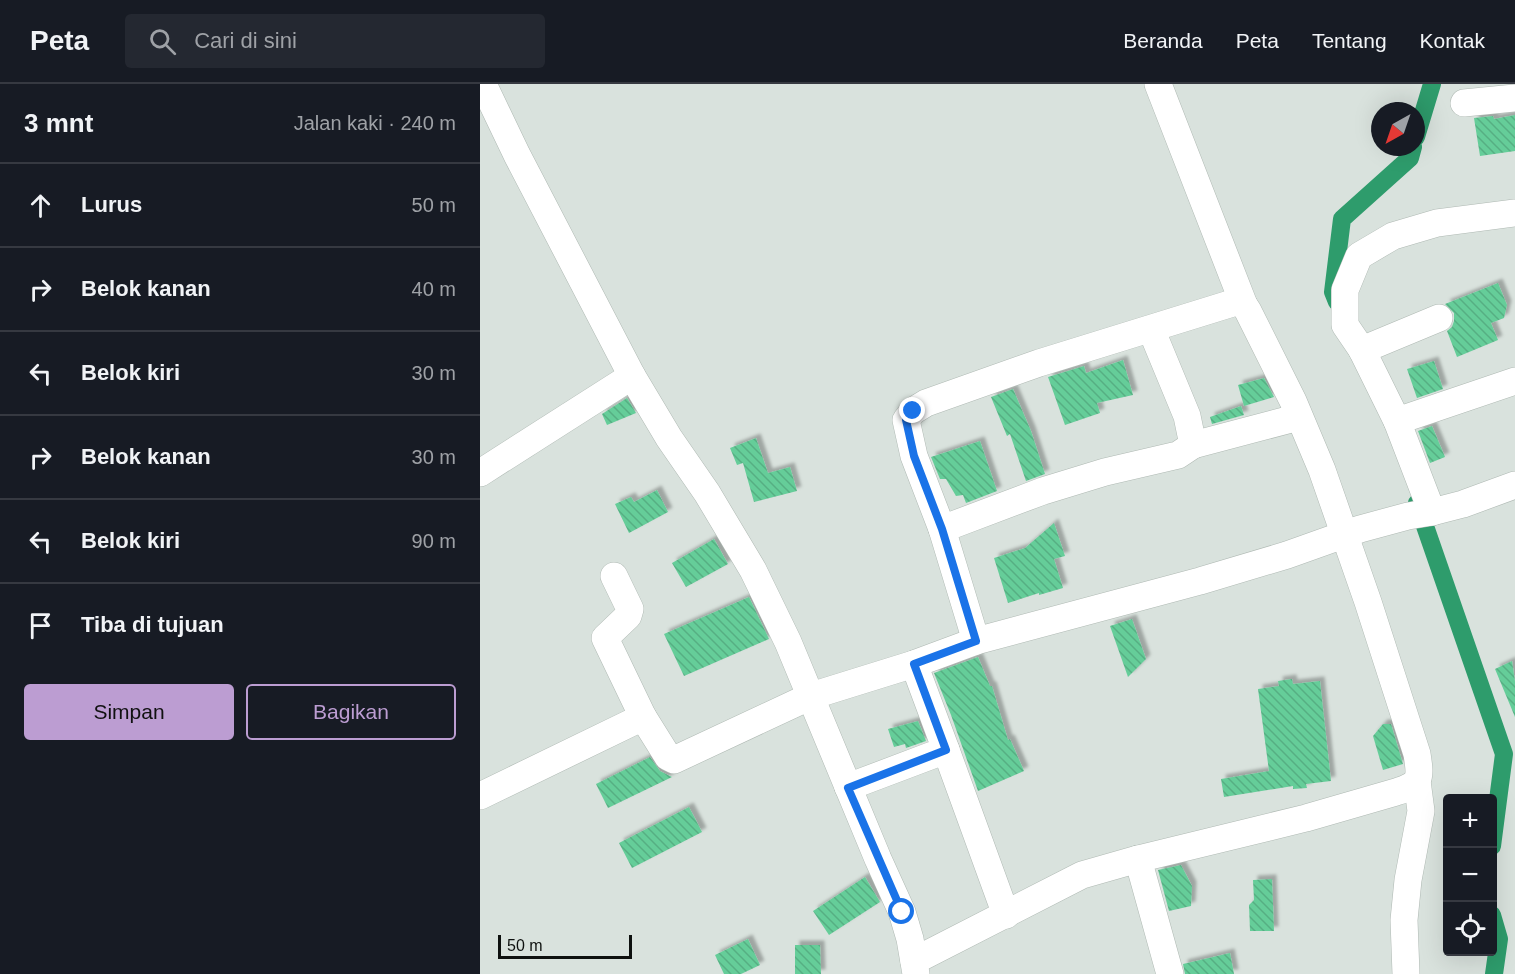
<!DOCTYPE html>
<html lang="id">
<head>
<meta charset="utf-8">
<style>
	:root { --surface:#171b24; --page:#242831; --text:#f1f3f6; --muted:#9ea1a6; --line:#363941; --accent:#bc9dd2 }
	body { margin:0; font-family:Helvetica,sans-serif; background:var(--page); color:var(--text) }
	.controls { position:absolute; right:18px; bottom:18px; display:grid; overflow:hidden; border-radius:6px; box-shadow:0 6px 24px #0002 }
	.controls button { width:54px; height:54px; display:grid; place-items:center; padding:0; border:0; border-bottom:2px solid var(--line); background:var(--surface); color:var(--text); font:30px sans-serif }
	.compass { position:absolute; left:891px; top:18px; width:54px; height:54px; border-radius:50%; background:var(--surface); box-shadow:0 6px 24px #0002; rotate:220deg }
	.scale { position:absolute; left:18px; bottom:15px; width:134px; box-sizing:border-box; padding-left:6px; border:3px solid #0e110f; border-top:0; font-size:16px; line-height:21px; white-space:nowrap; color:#0e110f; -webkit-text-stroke:4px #d9e2dd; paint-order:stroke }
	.stop { position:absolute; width:18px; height:18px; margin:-14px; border:4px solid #1a73e8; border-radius:50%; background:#fff }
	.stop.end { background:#1a73e8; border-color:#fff; box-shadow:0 2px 6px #0008 }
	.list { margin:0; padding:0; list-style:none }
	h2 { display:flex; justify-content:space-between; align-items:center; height:78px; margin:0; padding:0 24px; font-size:26px }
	h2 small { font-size:20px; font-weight:400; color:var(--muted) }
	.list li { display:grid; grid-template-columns:39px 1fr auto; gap:18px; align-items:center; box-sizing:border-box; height:84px; padding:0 24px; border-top:2px solid var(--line) }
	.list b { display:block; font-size:22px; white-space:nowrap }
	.list em { font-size:20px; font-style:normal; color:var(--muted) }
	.actions { display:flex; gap:12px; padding:18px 24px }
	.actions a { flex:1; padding:14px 0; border:2px solid var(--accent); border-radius:6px; text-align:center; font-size:21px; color:var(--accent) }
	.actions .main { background:var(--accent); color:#111 }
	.icon { flex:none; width:33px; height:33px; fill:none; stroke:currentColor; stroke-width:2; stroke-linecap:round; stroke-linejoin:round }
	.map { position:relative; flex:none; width:1035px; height:890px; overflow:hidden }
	header { display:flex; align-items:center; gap:36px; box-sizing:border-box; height:84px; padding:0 30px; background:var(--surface); border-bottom:2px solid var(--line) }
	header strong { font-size:28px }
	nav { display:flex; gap:33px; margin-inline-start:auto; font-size:21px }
	.search { width:420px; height:54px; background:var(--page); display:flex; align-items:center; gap:15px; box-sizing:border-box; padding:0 21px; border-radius:6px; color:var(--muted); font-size:22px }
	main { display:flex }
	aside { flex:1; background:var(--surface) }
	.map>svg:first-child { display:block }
</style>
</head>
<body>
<header>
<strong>Peta</strong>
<div class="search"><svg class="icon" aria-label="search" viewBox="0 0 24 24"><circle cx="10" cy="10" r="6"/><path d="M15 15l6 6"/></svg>Cari di sini</div>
<nav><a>Beranda</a><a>Peta</a><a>Tentang</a><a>Kontak</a></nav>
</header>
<main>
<aside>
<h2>3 mnt<small>Jalan kaki · 240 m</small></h2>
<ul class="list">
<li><svg class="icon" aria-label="ahead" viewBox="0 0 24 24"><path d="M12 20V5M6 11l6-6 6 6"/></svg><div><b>Lurus</b></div><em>50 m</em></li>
<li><svg class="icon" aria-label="right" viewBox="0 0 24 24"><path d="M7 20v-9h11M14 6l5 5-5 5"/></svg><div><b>Belok kanan</b></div><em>40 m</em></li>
<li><svg class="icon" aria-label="left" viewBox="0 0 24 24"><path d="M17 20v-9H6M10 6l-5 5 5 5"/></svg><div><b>Belok kiri</b></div><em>30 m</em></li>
<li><svg class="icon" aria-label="right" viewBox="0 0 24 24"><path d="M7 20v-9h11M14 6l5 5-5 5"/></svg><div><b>Belok kanan</b></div><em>30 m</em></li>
<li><svg class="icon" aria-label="left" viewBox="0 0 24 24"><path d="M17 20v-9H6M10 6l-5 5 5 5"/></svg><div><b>Belok kiri</b></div><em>90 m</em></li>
<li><svg class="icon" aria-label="arrive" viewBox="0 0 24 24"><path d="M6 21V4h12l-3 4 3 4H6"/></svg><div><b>Tiba di tujuan</b></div></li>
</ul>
<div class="actions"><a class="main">Simpan</a><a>Bagikan</a></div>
</aside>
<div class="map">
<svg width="1035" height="890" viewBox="0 0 1035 890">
	<defs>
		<pattern id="building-back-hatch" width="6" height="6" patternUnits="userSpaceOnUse" patternTransform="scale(1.5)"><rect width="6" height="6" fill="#65cd99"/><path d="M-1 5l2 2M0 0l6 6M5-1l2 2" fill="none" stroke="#56af83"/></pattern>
		<filter id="shadow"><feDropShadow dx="4.5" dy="-4.5" stdDeviation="1.5" flood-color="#0004"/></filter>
	</defs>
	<rect width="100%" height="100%" fill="#d9e2dd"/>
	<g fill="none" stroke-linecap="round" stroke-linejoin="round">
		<g stroke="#2e9c6c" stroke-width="18">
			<path d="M 936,53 L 952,0"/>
			<path d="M 857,218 L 853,208 L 862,135 L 930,74 L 933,63"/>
			<path d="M 937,419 L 1024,670 L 1012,762"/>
			<path d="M 1012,831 L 1019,855 L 1014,890"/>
		</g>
	</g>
	<g fill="url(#building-back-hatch)" filter="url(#shadow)">
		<path d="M 1035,31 L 1035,67 L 1000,72 L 994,34 L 1013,32 L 1014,35 Z"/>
		<path d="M 1018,199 L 1027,221 L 1024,234 L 1011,239 L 1018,256 L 977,273 L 967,247 L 972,243 L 974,237 L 974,229 L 965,220 Z"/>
		<path d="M 643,276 L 653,311 L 617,319 L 620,329 L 585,341 L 568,293 L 604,282 L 606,289 Z"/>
		<path d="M 954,277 L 963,305 L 937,314 L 927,285 Z"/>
		<path d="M 784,294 L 794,313 L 764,322 L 758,301 Z"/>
		<path d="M 533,305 L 551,347 L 565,390 L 546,397 L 530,350 L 527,352 L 511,313 Z"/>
		<path d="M 147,314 L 156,329 L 127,341 L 122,330 Z"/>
		<path d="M 761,322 L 764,331 L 732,340 L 730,333 Z"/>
		<path d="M 952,342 L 965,373 L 950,379 L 938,347 Z"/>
		<path d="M 276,354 L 288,389 L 310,383 L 317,407 L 274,418 L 263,379 L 257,381 L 250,364 Z"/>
		<path d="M 500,357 L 517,407 L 486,419 L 483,411 L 476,412 L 466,395 L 460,395 L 451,373 Z"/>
		<path d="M 177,406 L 188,428 L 149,449 L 135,420 L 151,413 L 154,418 Z"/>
		<path d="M 574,439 L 585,472 L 574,475 L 583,504 L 559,511 L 559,509 L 528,519 L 514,474 L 545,464 Z"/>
		<path d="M 234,455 L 248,480 L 206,503 L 192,479 Z"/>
		<path d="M 269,513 L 289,555 L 204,592 L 184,550 Z"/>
		<path d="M 652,535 L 666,575 L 648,593 L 630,542 Z"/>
		<path d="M 498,573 L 510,602 L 512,602 L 528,656 L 530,655 L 544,687 L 498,707 L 471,631 L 454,589 Z"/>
		<path d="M 1032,577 L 1035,598 L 1035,633 L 1015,585 Z"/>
		<path d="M 812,595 L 813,600 L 840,597 L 851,697 L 826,700 L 827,704 L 813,705 L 813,702 L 744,713 L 741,695 L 789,687 L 778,605 L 799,602 L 798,597 Z"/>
		<path d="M 438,637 L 446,657 L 426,664 L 425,660 L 414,663 L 408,645 Z"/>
		<path d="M 903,640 L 911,640 L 923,680 L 903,686 L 893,652 Z"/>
		<path d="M 170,673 L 180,687 L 192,693 L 128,724 L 116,700 Z"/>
		<path d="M 209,723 L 222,748 L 152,784 L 139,759 Z"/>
		<path d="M 701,781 L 712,802 L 711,822 L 689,827 L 678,786 Z"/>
		<path d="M 385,793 L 400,818 L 349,851 L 333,827 Z"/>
		<path d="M 792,795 L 794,847 L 770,847 L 769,821 L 774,816 L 773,796 Z"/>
		<path d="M 268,855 L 280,881 L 261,890 L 244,890 L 235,871 Z"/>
		<path d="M 315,861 L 340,861 L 341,890 L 315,890 Z"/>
		<path d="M 750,869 L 754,890 L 705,890 L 703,880 Z"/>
	</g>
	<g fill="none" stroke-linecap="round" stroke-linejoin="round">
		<g stroke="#afb9b3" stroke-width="28">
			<g id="minor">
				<path d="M 3,0 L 37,71 L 152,292 L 189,354 L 227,409 L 273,486 L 308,558 L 398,775 L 422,828 L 430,855 L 436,890"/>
				<path d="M 678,0 L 764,221"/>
				<path d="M 984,19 L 1035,14"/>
				<path d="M 882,266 L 959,234"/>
				<path d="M 917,337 L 1035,297"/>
				<path d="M 713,361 L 819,333"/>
				<path d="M 0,389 L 152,292"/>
				<path d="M 952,428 L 917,337 L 882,266 L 865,241 L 865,206 L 879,172 L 913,152 L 957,139 L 1035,129"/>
				<path d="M 462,445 L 563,407 L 625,388 L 698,371 L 713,361 L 707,332 L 671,245"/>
				<path d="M 134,492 L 150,525 L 148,532 L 125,554 L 163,633"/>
				<path d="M 466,666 L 526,831"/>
				<path d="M 368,703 L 466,666 L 434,580"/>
				<path d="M 0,712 L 163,633 L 188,673 L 194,676 L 331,612 L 434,580 L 496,557 L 720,497 L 807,471 L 880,445 L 928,432 L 952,428 L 983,420 L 1035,401"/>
				<path d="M 658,775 L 690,890"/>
				<path d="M 434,877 L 602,791 L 658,775 L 826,734 L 916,708 C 941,700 941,695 937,670 L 888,518 L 842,386 L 813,317 L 768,227 L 764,221 L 756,218 L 559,279 L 446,319 L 433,327 L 426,336 L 434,372 L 462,445 L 496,557"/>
				<path d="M 926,890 L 924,836 L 928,796 L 941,727 L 937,697"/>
			</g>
		</g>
		<use href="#minor" stroke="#fff" stroke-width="27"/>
	</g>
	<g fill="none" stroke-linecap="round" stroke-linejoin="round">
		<path stroke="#1a73e8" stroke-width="8" d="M 422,828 L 368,704 L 466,666 L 434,580 L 496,557 L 462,445 L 434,372 L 426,336 L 433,327"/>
	</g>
</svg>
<div class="controls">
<button>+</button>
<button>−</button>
<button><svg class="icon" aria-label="locate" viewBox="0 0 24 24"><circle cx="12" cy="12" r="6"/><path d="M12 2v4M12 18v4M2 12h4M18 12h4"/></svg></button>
</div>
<svg class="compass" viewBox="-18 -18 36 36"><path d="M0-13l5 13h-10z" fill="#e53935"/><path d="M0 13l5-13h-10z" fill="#9ea1a6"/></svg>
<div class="scale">50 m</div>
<div class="stop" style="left:422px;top:828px"></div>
<div class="stop end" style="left:433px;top:327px"></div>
</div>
</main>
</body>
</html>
